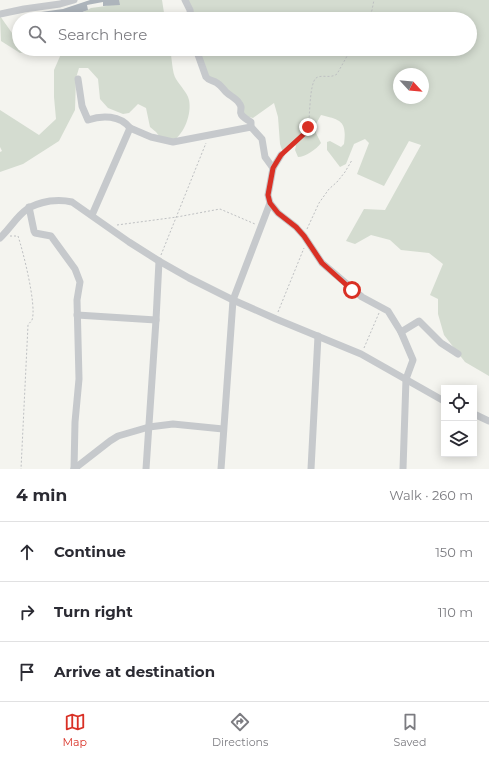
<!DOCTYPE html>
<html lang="en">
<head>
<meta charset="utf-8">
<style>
	:root { --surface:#fff; --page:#f2f2f3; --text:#2b2b33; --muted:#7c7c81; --line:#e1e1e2; --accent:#d93025 }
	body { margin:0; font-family:Montserrat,sans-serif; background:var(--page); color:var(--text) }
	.controls { position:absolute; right:12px; bottom:12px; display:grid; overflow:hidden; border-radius:0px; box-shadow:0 2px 10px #0003 }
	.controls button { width:36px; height:36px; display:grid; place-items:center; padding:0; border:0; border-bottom:1px solid var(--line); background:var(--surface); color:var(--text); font:20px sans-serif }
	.compass { position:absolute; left:393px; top:68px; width:36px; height:36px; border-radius:50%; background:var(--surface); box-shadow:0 2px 10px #0003; rotate:116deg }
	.stop { position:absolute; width:12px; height:12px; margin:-9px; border:3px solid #d93025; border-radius:50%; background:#fff }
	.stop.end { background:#d93025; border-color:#fff; box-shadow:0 1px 4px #0008 }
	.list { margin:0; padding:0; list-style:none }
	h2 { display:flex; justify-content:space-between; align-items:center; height:52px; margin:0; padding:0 16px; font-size:17px }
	h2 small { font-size:13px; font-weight:400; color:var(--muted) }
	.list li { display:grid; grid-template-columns:26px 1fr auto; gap:12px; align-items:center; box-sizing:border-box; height:60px; padding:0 16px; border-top:1px solid var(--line) }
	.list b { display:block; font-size:15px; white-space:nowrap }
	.list em { font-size:13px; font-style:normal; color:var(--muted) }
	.icon { flex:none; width:22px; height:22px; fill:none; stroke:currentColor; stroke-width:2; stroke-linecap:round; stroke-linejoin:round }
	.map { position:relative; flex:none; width:489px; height:469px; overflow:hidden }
	.search { position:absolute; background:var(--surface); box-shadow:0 2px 10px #0003; left:12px; right:12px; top:12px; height:44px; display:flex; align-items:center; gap:10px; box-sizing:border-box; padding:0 14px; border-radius:22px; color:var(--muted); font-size:15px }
	.sheet { height:232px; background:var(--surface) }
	nav { display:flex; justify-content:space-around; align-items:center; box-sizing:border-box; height:56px; border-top:1px solid var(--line); background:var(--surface); font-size:11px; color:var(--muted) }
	nav a { display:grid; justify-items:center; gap:2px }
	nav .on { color:var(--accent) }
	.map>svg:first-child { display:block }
</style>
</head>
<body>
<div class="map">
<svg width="489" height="469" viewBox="0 0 489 469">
	<rect width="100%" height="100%" fill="#f4f4ef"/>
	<g fill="#d4dcd0" fill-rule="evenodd">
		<path d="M 119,0 L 162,0 L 165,19 L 70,19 L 91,8 L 106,6 Z"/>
		<path d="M 188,0 L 489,0 L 489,376 L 465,362 L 444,335 L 438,314 L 438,299 L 430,295 L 443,264 L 429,253 L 401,250 L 390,240 L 371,235 L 355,244 L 346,241 L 364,209 L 385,210 L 421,145 L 409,141 L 384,186 L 357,174 L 369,143 L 365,139 L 354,144 L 346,164 L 340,167 L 327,150 L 327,142 L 330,141 L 341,147 L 344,144 C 347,121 341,120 321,115 L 316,124 L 316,133 L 321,143 C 317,149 305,157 298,157 L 295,150 L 296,146 L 293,143 L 283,153 L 280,144 L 278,117 L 274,103 L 253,118 L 245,116 L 242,113 L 243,107 L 210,78 L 203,64 L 200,49 L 470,49 L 470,19 L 193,19 ZM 399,74 L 423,74 L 423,98 L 399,98 Z"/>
		<path d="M 0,16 L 12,33 L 19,38 L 19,49 L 25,49 L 26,52 L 20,53 L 1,41 Z"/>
		<path d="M 51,49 L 170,49 C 172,57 172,73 176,79 C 180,86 187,92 189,100 C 192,114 184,134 173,141 L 160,137 L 156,132 L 150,127 L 146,108 L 138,104 L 129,113 L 123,114 L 108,108 L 100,99 L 98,79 L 88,68 L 79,68 L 76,78 L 75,110 L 59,141 L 23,164 L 0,172 L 0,152 L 2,151 L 0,147 L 0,110 L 39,135 L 56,119 L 54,97 L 54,70 L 61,54 L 57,50 Z"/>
	</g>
	<path fill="#adb4bb" d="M 90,0 L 119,0 L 120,5 L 103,6 L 103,2 L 87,5 L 88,10 L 77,14 L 78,15 L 70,19 L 69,16 L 48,15 L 47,19 L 41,19 L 41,12 L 63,9 Z"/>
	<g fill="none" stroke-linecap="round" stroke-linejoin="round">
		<g stroke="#bec0c2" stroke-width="1" stroke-dasharray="2 2" stroke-linecap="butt">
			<path d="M 369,19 L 372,10 L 374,0"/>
			<path d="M 285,151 L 308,130 C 310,120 309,84 316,78 C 322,74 330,79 337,74 L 351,49"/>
			<path d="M 117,225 L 177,217 L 220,209 L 255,224"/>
			<path d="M 307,229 L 319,203 L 329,189 L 337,182 L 345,172 L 352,160"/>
			<path d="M 10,236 L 18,236 C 23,251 37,306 32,320 C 31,322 29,323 28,325 L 21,469"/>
			<path d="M 161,255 L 206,143"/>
			<path d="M 278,312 L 304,248"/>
			<path d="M 364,348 L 379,313"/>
		</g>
		<g stroke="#c6c9cc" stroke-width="7">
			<path d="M 185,0 L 190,10 L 191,19"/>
			<path d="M 0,14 L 24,9 L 60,4 L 74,0"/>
			<path d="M 196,49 L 206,77 C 209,81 213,80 217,83 C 221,85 223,89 226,92 C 230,96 236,98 239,103 C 246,111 232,111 251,122 L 251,127"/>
			<path d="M 78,79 L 82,106 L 88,120 C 102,115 120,115 130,128"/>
			<path d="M 281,155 L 273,168 L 268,195 L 270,203 L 278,213 L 296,227 L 304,236 L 322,263 L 362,297 L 388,311 L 401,332 L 413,360 L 406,379 L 403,469"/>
			<path d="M 29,207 L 34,231 L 35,233 L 51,236 L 75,269 L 80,282 L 77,300 L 79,379 L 75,422 L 74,469"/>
			<path d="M 92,215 L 130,128 L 151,137 L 173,142 L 251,127 L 262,139 L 265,157 L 273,168"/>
			<path d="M 0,238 C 19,219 20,206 50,201 C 58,200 64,200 72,202 L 129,242 L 159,261 L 189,278 L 233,300 L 276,319 L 361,354 L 444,401"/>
			<path d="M 77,315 L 156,320"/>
			<path d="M 401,332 L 419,321 L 441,343 L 458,354"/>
			<path d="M 474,414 L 489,421"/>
			<path d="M 74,469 L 110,441 L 118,436 L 149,427 L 173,424 L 223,429"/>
			<path d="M 146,469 L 156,320 L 159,261"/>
			<path d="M 221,469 L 233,300 L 270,203"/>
			<path d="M 311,469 L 318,336"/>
		</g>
	</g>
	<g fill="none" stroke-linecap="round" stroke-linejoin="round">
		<path stroke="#d93025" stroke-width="5" d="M 308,127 L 305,133 L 281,155 L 273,168 L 268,195 L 270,203 L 278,213 L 296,227 L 304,236 L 322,263 L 352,290"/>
	</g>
</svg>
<div class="controls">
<button><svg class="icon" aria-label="locate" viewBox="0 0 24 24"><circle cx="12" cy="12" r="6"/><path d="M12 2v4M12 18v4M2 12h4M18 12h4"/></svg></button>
<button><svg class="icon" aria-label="layers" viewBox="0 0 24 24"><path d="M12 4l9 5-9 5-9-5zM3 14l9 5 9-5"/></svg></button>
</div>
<svg class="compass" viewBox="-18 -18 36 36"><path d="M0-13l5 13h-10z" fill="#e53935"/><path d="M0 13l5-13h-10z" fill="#7c7c81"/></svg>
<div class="stop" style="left:352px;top:290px"></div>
<div class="stop end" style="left:308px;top:127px"></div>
<div class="search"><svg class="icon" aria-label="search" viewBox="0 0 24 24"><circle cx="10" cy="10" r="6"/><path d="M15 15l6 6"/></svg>Search here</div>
</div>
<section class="sheet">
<h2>4 min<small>Walk · 260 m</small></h2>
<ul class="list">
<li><svg class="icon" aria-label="ahead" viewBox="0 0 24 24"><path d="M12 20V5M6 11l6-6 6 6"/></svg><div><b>Continue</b></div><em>150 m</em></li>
<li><svg class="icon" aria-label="right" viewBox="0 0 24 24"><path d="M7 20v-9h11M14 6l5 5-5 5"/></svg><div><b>Turn right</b></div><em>110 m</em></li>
<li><svg class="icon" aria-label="arrive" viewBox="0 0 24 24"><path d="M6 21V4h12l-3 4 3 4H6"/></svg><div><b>Arrive at destination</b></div></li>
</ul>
</section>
<nav>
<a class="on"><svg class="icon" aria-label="map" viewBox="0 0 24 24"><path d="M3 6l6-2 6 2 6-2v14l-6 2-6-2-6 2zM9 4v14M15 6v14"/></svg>Map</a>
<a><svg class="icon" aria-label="directions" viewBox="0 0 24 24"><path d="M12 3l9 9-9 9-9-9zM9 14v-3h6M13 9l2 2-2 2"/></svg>Directions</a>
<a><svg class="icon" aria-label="saved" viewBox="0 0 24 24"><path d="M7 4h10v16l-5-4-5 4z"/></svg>Saved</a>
</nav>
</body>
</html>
